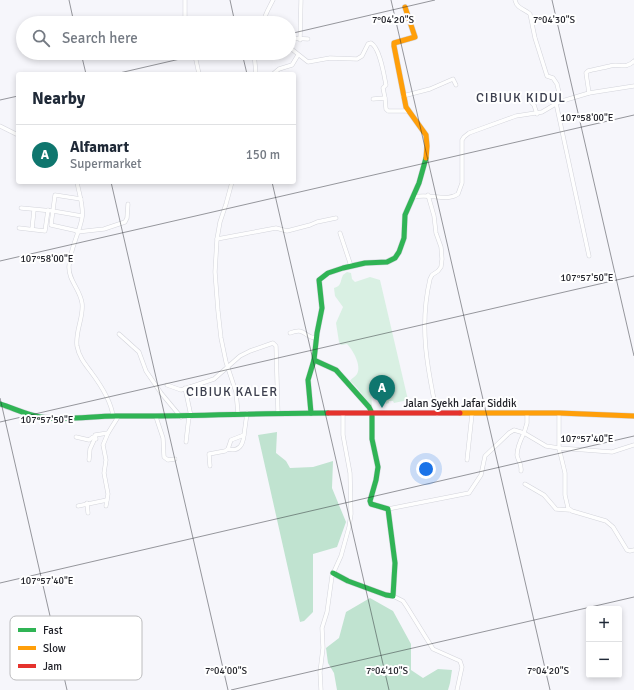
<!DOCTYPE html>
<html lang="en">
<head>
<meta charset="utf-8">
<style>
	:root { --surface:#fff; --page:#f6f6f7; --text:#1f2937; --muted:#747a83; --line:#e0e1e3; --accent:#0f766e }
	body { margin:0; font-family:Signika,sans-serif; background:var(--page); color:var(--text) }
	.controls { position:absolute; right:12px; bottom:12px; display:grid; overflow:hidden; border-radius:4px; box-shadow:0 2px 6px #0003 }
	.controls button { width:36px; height:36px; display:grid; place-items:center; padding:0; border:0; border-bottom:1px solid var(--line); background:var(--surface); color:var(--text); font:20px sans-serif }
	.you { position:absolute; left:426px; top:469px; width:14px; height:14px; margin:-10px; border:3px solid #fff; border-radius:50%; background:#1a73e8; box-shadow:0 0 0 6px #1a73e833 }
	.badge { display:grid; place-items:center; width:26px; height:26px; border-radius:50%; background:var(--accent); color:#fff; font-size:13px; font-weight:700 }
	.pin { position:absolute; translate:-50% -33px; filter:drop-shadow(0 1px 2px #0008) }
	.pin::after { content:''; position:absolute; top:21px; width:14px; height:12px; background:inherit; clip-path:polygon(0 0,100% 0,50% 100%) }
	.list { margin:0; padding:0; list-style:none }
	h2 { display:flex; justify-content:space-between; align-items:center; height:52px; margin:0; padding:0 16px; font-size:17px }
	h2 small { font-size:13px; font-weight:400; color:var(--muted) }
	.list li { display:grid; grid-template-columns:26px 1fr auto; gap:12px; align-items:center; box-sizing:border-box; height:60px; padding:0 16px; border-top:1px solid var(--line) }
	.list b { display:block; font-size:15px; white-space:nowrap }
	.list p { margin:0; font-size:13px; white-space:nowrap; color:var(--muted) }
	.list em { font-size:13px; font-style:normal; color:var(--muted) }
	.icon { flex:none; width:22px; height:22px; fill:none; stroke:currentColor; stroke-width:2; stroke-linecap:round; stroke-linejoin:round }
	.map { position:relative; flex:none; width:634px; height:690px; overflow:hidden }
	.search { position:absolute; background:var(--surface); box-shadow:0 2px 6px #0003; left:16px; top:16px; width:280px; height:44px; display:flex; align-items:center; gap:10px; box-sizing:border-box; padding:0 14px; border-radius:22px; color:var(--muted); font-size:15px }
	.panel { position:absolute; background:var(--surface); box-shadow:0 2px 6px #0003; left:16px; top:72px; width:280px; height:112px; border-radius:4px }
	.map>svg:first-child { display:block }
</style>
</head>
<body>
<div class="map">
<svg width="634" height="690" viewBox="0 0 634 690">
	<rect width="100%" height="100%" fill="#f6f6fb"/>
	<path fill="#d9f0e3" d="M 347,272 L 351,273 L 352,279 L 355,282 L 370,277 L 380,280 L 408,400 L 394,403 L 393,401 L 389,401 L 389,403 L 386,404 L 385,391 L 371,391 L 372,407 C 365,399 358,387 350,381 C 352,378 355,377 357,374 C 362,366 353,350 347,344 L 341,345 L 339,342 L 336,323 L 343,307 L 335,296 L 334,288 C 342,286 340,281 343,275 Z"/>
	<g fill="#c0e3d0">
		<path d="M 277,432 L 276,453 L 286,461 L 290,468 L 313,467 L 333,461 L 332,488 L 346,522 L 337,547 L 313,554 L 313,612 L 304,621 L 300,622 L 258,435 Z"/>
		<path d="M 370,598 L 393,611 L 411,644 L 411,670 L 423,678 L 438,669 L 452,670 L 450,683 L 448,690 L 337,690 L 334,673 L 328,663 L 326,648 L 339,638 L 346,612 Z"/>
	</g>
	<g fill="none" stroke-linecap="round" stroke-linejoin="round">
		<g stroke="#d3d4db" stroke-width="4.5">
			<g id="street">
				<path d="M 185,0 L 185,23"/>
				<path d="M 515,0 C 517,9 525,9 530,14 L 535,38 L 547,76 L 553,78 L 557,84 L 561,101"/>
				<path d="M 263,23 C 265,14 269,8 273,0"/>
				<path d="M 289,38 L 308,39"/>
				<path d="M 300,40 L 301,0"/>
				<path d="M 289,47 L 308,62 L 330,58 L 357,59 L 362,56 L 368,44 L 371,43 C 380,48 384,75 386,85 L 383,88 L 385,98"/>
				<path d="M 193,53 L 196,60 L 199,74"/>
				<path d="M 254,53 L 256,74"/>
				<path d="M 273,74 L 279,69 L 292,65 L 298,55"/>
				<path d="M 589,93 L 586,73 L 588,71 C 595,69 603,68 610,66 C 619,63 625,70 634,61"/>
				<path d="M 403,96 L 430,89 L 453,79 L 456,85"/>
				<path d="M 373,99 L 385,98 L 386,109 L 388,111 L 407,111"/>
				<path d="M 531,102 L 534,105 L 537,114"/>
				<path d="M 556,103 L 589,256"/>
				<path d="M 0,126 L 18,135"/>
				<path d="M 77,182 C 79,194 84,206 82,218 C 79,234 70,249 69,266 C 68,280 80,289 82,303 C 84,317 75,331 77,346 C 79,357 85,364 91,372 C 100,384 111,401 113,416"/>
				<path d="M 232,182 L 226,204 L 220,222 L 217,239 L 215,272 L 218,311 L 221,338 L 226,362 L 236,392 L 238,413"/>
				<path d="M 428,195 L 434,216 L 436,233 L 441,247 L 442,259 L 441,267 L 438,271 L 432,275 L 430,279 C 419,326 427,367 437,414"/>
				<path d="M 414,197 C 429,193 447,202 458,194 L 462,183 L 462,140 L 464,137 L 469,133 L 516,116 L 542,112 L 559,102 L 589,93 L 634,86"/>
				<path d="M 21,208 L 53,211 L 82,216"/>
				<path d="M 19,228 L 45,231 L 48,210"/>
				<path d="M 32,229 L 34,210"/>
				<path d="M 78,231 L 51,225 L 55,195 L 81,199"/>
				<path d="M 77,232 L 104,229 L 125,222 L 127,218 L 128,204"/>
				<path d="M 340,233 L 351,266"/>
				<path d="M 217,239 L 276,228 L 287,231 L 310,225 L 317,222 L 336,218"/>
				<path d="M 290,333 C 307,327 302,337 316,338"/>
				<path d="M 119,334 L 139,352 L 146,371 L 161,393 L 181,417"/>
				<path d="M 167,385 L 181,390 L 214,379 L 240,356 L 250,351 L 273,343 L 276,346 L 278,413"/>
				<path d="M 185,388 L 191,416"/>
				<path d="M 559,413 L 559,448 L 565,473 L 565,495 L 568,508 L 572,511 L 606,521 L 613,527 L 627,550 L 630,551 L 634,550"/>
				<path d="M 527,414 L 527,423 L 524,433 L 546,446 L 559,448 L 612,452 L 634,445"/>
				<path d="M 156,417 L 163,438 L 164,457 L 168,460 L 175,459"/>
				<path d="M 76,437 L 89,440 L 93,437 L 96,439 L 95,435 L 108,433 L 118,417"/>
				<path d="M 186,442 L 189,416"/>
				<path d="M 228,449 C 239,452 243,445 244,435"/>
				<path d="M 89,460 L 90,449 L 95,438"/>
				<path d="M 467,460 L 472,414"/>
				<path d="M 210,466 L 209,454 L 225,451 L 228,449 L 231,440 L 244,435 L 247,413"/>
				<path d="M 525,484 L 544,495 L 556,509 L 569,510"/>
				<path d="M 87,503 L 88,513"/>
				<path d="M 78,506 L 107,500"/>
				<path d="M 106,506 L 108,494 L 104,473 L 106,460 L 103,445 L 108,433"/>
				<path d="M 388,509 L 469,493 L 481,475 L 485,456 L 509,433 L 514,430 L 524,433 C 521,439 517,448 517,455 C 518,461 522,464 521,471"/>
				<path d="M 393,596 L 403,601 L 407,607 L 433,649 L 460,661 L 462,667 L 457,690"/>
				<path d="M 321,690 L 320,672 L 323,648 L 322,628 L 327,612 L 332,576 L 341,556 L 349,527 L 351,514 L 350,473 L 343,435 L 343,413"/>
			</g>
		</g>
		<g stroke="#d3d4db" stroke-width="6">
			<g id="fast">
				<path d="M 314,360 L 336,370 L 369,407 L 372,413 L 372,439 L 378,467 L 376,480 L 370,501 L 371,504 L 388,509 L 395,563 L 393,596 L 386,595 L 348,581 L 333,573"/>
				<path d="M 0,404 C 13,408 27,415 40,417 C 66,421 91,416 116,416 C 187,417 257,413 328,413"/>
				<path d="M 311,413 L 308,380 L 314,360 L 317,333 L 322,308 L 319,280 L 328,273 L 343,268 L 365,263 L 387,262 L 395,258 L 399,252 L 404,238 L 405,215 L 419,183 L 426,158"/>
			</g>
		</g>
		<g stroke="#d3d4db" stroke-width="6">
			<g id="slow">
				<path d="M 405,7 L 415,37 L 394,43 L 394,46 L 406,107 L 426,135 L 427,146 L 426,158"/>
				<path d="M 460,413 L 559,413 L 634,416"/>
			</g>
		</g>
		<g stroke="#d3d4db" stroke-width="6">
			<path id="jam" d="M 328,413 L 460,413"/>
		</g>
		<use href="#street" stroke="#fefefe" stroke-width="3.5"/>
		<use href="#fast" stroke="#30b455" stroke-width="5"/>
		<use href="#slow" stroke="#ff9f0a" stroke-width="5"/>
		<use href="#jam" stroke="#e5322d" stroke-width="5"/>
	</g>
	<path fill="none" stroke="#202128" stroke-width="1" stroke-opacity="0.45" d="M 69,0 L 74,23M 230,0 L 235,23M 391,0 L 550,690M 552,0 L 634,356M 289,34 L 435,0M 81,53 L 86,74M 242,53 L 247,74M 115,74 L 206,53M 0,100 L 18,96M 111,182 L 228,690M 272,182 L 389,690M 0,261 L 634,115M 0,398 L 67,690M 0,422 L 634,276M 0,583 L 634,436M 231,690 L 634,597"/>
	<g text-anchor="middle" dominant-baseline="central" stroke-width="4" stroke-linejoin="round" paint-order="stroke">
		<g font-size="11" fill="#202128" stroke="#fff">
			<text x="460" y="403">Jalan Syekh Jafar Siddik</text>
		</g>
		<g font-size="13" letter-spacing="1" fill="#3d404f" stroke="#fff">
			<text x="521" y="98">CIBIUK KIDUL</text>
			<text x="232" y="392">CIBIUK KALER</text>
		</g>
	</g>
	<rect x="10" y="616" width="132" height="64" rx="6" fill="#fff" stroke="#bcbcbe" stroke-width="1"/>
	<rect x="18" y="628" width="18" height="4" fill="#30b455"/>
	<rect x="18" y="646" width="18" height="4" fill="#ff9f0a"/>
	<rect x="18" y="664" width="18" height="4" fill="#e5322d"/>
	<g font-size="11" fill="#202128">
		<text x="43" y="634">Fast</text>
		<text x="43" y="652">Slow</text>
		<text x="43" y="670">Jam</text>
	</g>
	<g font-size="10" text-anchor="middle" fill="#202128" stroke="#fff" stroke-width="4" stroke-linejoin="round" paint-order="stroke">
		<text x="393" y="23">7°04'20"S</text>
		<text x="554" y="23">7°04'30"S</text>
		<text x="587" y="121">107°58'00"E</text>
		<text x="47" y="262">107°58'00"E</text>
		<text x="587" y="281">107°57'50"E</text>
		<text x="47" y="423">107°57'50"E</text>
		<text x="587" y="442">107°57'40"E</text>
		<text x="47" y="584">107°57'40"E</text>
		<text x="226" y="674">7°04'00"S</text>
		<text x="387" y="674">7°04'10"S</text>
		<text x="548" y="674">7°04'20"S</text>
	</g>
</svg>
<div class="controls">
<button>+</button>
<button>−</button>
</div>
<div class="you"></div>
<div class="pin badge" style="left:382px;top:408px">A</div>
<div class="search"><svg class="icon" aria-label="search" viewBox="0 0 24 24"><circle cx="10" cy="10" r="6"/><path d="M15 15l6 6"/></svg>Search here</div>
<section class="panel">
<h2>Nearby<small></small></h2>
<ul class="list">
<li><span class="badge">A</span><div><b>Alfamart</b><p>Supermarket</p></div><em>150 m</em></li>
</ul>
</section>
</div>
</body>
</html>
